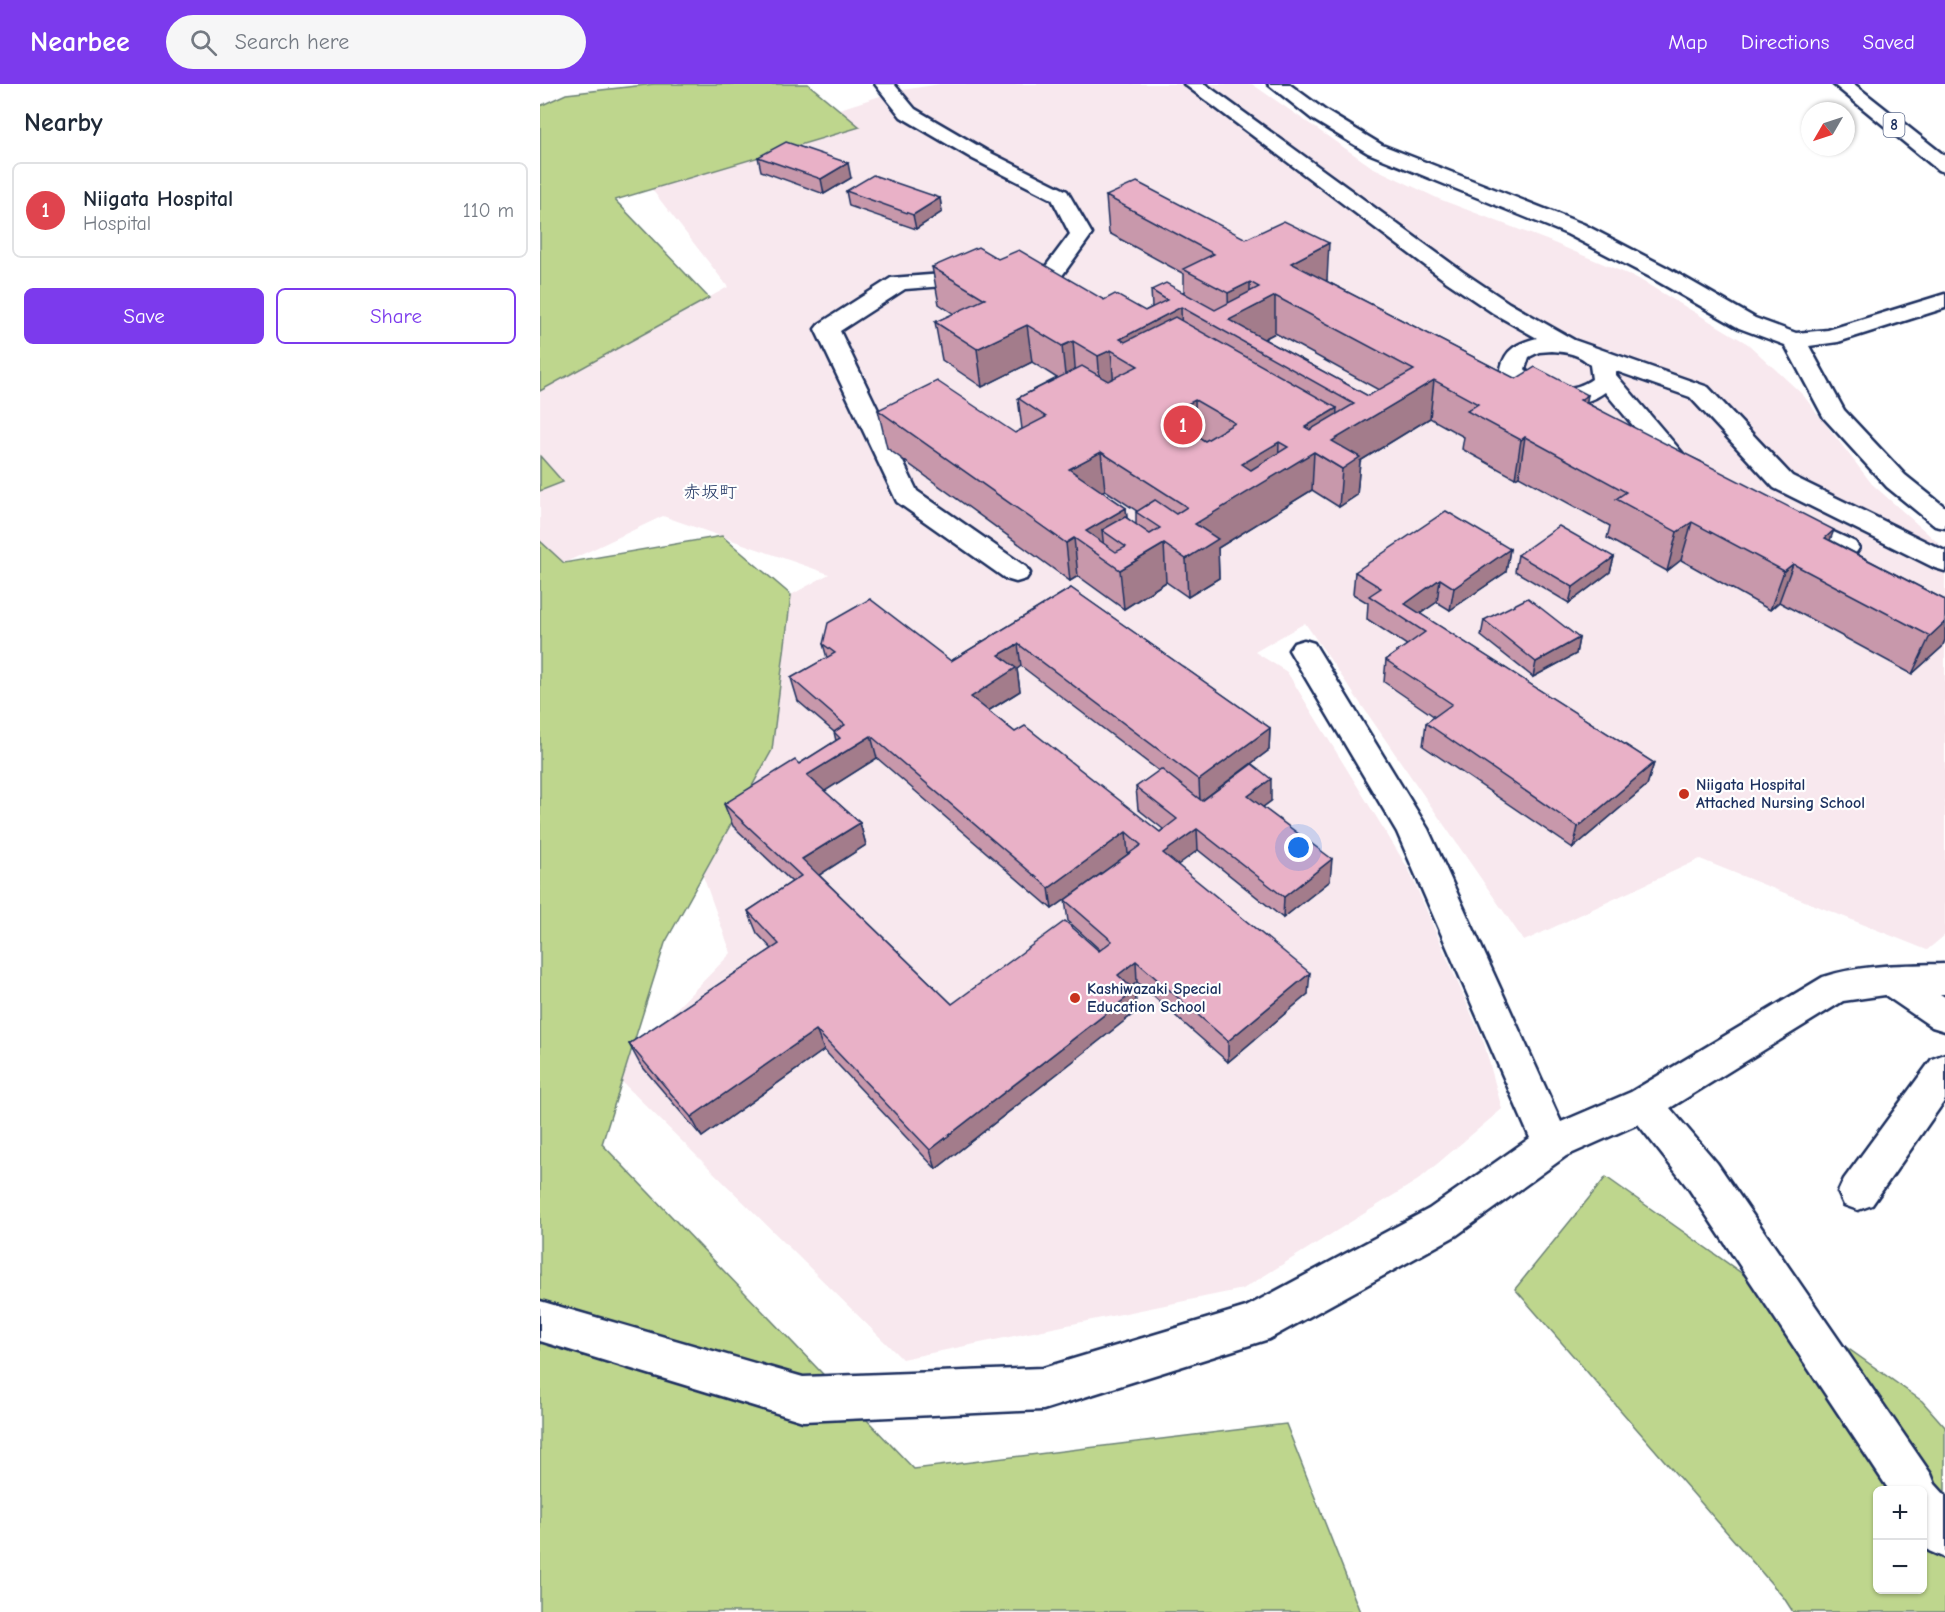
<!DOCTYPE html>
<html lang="en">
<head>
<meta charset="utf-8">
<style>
	:root { --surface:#fff; --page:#f6f6f7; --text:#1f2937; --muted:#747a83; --line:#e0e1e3; --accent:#7c3aed }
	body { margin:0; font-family:"Comic Neue","Klee One",sans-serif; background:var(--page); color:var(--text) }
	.controls { position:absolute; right:18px; bottom:18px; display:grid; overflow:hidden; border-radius:9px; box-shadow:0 2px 4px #0004 }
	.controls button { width:54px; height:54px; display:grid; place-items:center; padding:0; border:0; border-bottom:2px solid var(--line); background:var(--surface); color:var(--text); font:30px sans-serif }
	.compass { position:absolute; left:1261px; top:18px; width:54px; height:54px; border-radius:50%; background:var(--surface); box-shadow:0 2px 4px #0004; rotate:231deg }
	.you { position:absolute; left:759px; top:764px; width:21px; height:21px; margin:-15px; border:4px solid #fff; border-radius:50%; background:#1a73e8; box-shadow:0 0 0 9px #1a73e833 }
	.badge { display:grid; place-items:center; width:39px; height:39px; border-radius:50%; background:var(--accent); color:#fff; font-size:20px; font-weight:700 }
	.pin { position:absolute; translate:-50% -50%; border:3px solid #fff; box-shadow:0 2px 6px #0006 }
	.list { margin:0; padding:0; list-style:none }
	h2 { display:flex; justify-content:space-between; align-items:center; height:78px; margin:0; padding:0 24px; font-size:26px }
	h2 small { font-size:20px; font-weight:400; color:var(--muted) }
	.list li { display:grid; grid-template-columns:39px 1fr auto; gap:18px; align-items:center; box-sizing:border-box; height:96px; margin:0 12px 12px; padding:0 12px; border:2px solid var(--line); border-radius:9px }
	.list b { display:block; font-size:22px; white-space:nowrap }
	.list p { margin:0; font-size:20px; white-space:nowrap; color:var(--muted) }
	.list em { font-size:20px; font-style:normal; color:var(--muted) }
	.actions { display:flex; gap:12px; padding:18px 24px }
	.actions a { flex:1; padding:14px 0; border:2px solid var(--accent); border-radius:9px; text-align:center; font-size:21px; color:var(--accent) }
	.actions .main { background:var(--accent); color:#fff }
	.icon { flex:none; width:33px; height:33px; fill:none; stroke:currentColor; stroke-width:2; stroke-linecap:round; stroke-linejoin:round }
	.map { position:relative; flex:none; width:1405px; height:1528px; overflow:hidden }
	header { display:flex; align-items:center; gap:36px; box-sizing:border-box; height:84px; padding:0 30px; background:var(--accent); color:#fff }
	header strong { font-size:28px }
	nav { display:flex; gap:33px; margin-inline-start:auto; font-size:21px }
	.search { width:420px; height:54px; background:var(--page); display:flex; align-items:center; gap:15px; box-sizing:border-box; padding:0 21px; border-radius:33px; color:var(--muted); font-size:22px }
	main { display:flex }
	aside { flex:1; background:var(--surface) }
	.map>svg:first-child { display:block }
</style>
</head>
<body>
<header>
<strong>Nearbee</strong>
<div class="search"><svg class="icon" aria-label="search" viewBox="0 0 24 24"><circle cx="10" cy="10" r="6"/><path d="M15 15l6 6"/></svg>Search here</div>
<nav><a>Map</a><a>Directions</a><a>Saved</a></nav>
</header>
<main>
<aside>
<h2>Nearby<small></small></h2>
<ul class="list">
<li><span class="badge" style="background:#e0444e">1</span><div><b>Niigata Hospital</b><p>Hospital</p></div><em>110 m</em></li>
</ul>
<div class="actions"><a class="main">Save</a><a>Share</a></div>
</aside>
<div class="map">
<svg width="1405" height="1528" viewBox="0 0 1405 1528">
	<rect width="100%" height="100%" fill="#fff"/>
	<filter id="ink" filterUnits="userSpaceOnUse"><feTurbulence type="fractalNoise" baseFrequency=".0167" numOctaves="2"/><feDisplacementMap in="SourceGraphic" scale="12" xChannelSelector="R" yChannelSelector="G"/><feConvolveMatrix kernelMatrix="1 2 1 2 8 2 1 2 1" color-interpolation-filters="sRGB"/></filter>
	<g filter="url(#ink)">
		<path fill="#f8e8ee" d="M 400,0 L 712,0 L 832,83 L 899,115 L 1009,157 L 1097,194 L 1208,260 L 1263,311 L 1332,400 L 1405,465 L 1405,851 L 1387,866 L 1160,775 L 984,857 L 765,539 L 715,568 L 747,588 L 869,786 L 944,959 L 962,1025 L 878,1096 L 703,1205 L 362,1275 L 73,989 L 191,869 L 159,781 L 251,511 L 289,490 L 123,432 L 24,479 L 0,457 L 0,407 L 22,398 L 0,372 L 0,307 L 188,203 L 99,89 L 356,7 Z"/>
		<g fill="#bed68d" stroke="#6c8276" stroke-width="1.5" fill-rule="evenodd">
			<path d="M 114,0 L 268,0 L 320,43 L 75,116 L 169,214 L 0,307 L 0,22 L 26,10 Z"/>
			<path d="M 0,372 L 23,398 L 0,407 Z"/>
			<path d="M 182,452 L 251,511 L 232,666 L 125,859 L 62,1060 L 374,1385 L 746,1340 L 820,1528 L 0,1528 L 0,457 L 24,479 Z"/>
			<path d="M 1066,1093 L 1382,1317 L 1405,1343 L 1405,1528 L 1253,1528 L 1244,1514 L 975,1205 ZM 1338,1406 L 1382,1406 L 1382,1506 L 1338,1506 Z"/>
		</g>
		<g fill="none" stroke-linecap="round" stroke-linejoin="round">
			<g stroke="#1b2f5e" stroke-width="5">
				<g id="minor">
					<path d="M 335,0 L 354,0 L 375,25 L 447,67 L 527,107 L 552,150 L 521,193 L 365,205 L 300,247 L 377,407 L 486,483 L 490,489 L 486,495 L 476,498 L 466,495 L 357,418 L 275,245 L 279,240 L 351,194 L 506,182 L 530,150 L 512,115 L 433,75 L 361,33 Z"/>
					<path d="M 644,0 L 665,0 L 923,188 L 969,219 L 1034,256 L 1168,303 L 1252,392 L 1405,467 L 1405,487 L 1395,484 L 1234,404 L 1150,313 L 1076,287 L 1076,291 L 1145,372 L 1160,379 L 1164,385 L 1160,391 L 1151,393 L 1127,382 L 1065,308 C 1031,333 983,317 961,285 C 965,264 979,259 997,254 L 953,229 L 907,198 ZM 1012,267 C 1027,268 1040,270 1050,281 L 1052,295 C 1031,310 1001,307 985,285 L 989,273 L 999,268 Z"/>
					<path d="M 728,0 L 749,0 L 786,27 L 842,61 L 1043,140 L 1126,183 L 1215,234 L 1256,249 L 1288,246 L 1405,210 L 1405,224 L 1298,258 L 1269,262 L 1304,326 L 1365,391 L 1405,423 L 1405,444 L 1395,442 L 1347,403 L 1284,334 L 1245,261 L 1199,244 L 1110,193 L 1027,150 L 828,69 L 772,35 Z"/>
					<path d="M 1250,428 L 1315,458 L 1319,464 L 1315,470 L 1305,473 L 1295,470 L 1240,442 L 1237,436 L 1240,430 Z"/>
					<path d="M 764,556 L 774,559 L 888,745 L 1021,1038 L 1091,1008 L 1283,893 C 1322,880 1365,881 1405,880 L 1405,910 L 1400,910 L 1405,913 L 1405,947 L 1392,943 L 1345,911 L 1303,917 L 1130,1024 L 1177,1079 L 1391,1390 L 1395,1400 L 1405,1411 L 1405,1474 L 1389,1467 L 1382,1458 L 1382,1406 L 1349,1406 L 1149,1105 L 1098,1040 L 1026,1072 L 917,1151 L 729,1255 L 503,1326 L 263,1337 L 0,1257 L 0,1217 L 263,1293 L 503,1284 L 706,1223 L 889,1125 L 990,1054 L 857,748 L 749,566 L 754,559 Z"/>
					<path d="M 1405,970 L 1405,1016 L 1332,1121 L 1318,1126 L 1304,1121 L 1298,1108 L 1304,1095 L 1392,975 Z"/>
				</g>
			</g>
			<g stroke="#1b2f5e" stroke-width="5">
				<path id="highway" d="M 1293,0 L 1314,0 L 1405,72 L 1405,88 L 1398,86 Z"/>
			</g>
			<use href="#minor" fill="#fff" fill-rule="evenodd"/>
			<use href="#highway" fill="#fff" fill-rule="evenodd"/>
		</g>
		<g fill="#c898ab" stroke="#1b2f5e" stroke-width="1.5" fill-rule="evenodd">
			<path d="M 218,73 L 311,94 L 284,110 L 221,87 Z"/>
			<path d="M 306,107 L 400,114 L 402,128 L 376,145 L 309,122 Z"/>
			<path d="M 566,112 L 787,196 L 786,197 L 976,295 L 1047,319 L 1290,456 L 1405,516 L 1405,556 L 1402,563 L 1372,590 L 1239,518 L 1230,526 L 1141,476 L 1127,487 L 1067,454 L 1070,442 L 979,392 L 975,394 L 922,365 L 924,353 L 890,334 L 820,377 L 817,411 L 799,423 L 772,406 L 678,464 L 679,494 L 648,513 L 626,498 L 584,525 L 538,492 L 530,497 L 347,364 L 338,326 L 475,349 L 482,345 L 478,314 L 517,294 L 492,278 L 442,303 L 402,276 L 395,238 L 414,230 L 399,220 L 392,183 L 458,175 L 564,216 L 605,227 L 612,223 L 611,206 L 644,208 L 644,190 L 569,149 ZM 735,249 L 839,306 L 828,312 L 724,255 ZM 565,406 L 597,427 L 596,428 L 596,441 L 587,434 L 586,424 L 562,407 Z"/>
			<path d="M 970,465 L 966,488 L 910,526 L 897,518 L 880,530 L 1114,679 L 1107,701 L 1033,764 L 883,662 L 886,639 L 895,633 L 844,598 L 846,576 L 867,561 L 827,535 L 828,519 L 813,510 L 815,488 Z"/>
			<path d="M 978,471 L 1074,473 L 1070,488 L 1029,519 L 975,487 Z"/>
			<path d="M 531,504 L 730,644 L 729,666 L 661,717 L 731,717 L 723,723 L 790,797 L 743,834 L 658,766 L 637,781 L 768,910 L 688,978 L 597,898 L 591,903 L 597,927 L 396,1085 L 284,966 L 162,1053 L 100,980 L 89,960 L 232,865 L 217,849 L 208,827 L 252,798 L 193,742 L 184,720 L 259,680 L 296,657 L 294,648 L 258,617 L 251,594 L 287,574 L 283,560 L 411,577 ZM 481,582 L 619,687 L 596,703 L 598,725 L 623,745 L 620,748 L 475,648 L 448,627 L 480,607 L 477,585 ZM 337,674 L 512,825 L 525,816 L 528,837 L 560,866 L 412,920 L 279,791 L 326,761 L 320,739 L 284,707 ZM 588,770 L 589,770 L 537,807 Z"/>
			<path d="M 944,536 L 1039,554 L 1036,570 L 993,593 L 941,552 Z"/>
		</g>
		<g fill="#a37c8b" stroke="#1b2f5e" stroke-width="1.5">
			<path d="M 308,79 L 311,94 L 284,110 L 281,95 Z"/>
			<path d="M 400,114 L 402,128 L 376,145 L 373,131 Z"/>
			<path d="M 789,159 L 787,196 L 750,216 L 751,179 Z"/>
			<path d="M 710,198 L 710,225 L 735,212 L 735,249 L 710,262 L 689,247 L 688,209 Z"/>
			<path d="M 641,223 L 642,261 L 598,282 L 580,255 Z"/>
			<path d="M 487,241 L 492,278 L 442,303 L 437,265 Z"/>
			<path d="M 533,257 L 536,295 L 526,300 L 522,262 Z"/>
			<path d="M 571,266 L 574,303 L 561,310 L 558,272 Z"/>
			<path d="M 894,296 L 890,334 L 820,377 L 817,411 L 799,423 L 802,385 L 774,368 L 772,406 L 678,464 L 679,494 L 648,513 L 646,475 L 655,440 L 702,380 L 739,358 L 738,389 L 765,343 L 797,324 L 795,355 Z"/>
			<path d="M 1048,311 L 1041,349 L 1040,316 Z"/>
			<path d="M 655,316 L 656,354 L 624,332 Z"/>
			<path d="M 985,353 L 979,392 L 975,394 L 981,356 Z"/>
			<path d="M 561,368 L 565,406 L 533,424 L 529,385 Z"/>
			<path d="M 586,424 L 589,462 L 562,446 L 565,475 L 546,447 Z"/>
			<path d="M 1152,438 L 1141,476 L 1127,487 L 1137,448 Z"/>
			<path d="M 1294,446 L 1279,485 L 1285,454 Z"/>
			<path d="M 534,454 L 538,492 L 530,497 L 526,459 Z"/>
			<path d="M 624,460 L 626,498 L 584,525 L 580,486 Z"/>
			<path d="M 970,465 L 966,488 L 910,526 L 914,504 Z"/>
			<path d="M 1074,473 L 1070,488 L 1029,519 L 1033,503 Z"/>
			<path d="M 1253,480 L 1239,518 L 1230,526 L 1244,487 Z"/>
			<path d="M 900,495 L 897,518 L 868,538 L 865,520 Z"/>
			<path d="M 1405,538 L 1405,556 L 1402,563 L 1372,590 L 1390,552 Z"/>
			<path d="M 1039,554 L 1036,570 L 993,593 L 996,578 Z"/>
			<path d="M 478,560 L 481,582 L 477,585 L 480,607 L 435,635 L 431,613 L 459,571 Z"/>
			<path d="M 730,644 L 729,666 L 660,718 L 659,696 Z"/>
			<path d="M 331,652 L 337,674 L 274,714 L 267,691 Z"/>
			<path d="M 1114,679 L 1107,701 L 1033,764 L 1038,743 Z"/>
			<path d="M 731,695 L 731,717 L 708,734 L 708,712 Z"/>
			<path d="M 320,739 L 326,761 L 270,797 L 262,775 Z"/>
			<path d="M 657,745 L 658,766 L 624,791 L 623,769 Z"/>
			<path d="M 586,748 L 588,770 L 512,825 L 509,804 Z"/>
			<path d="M 792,775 L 790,797 L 743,834 L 744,813 Z"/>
			<path d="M 596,877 L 597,898 L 580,912 L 578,891 Z"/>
			<path d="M 770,889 L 768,910 L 688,978 L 688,957 Z"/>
			<path d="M 595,907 L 597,927 L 396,1085 L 390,1066 Z"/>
			<path d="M 276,946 L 284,966 L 162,1053 L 151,1033 Z"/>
		</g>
		<g fill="#e9b1c7" stroke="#1b2f5e" stroke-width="1.5" fill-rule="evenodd">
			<path d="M 246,58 L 308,79 L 281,95 L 218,73 Z"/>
			<path d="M 333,91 L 400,114 L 373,131 L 306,107 Z"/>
			<path d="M 597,98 L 706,155 L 744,137 L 789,159 L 751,179 L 976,295 L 995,283 L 1048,311 L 1040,316 L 1294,446 L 1285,454 L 1405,516 L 1405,538 L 1390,552 L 1253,480 L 1244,487 L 1152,438 L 1137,448 L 1076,415 L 1086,408 L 985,353 L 981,356 L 927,327 L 938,320 L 894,296 L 792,357 L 820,373 L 802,385 L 774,368 L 655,440 L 678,455 L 646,475 L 624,460 L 580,486 L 534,454 L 526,459 L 338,326 L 397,297 L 475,349 L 506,333 L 478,314 L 542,282 L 568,297 L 598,282 L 571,266 L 558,272 L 533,257 L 522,262 L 487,241 L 437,265 L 395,238 L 445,215 L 392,183 L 438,163 L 458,175 L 479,166 L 564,216 L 575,210 L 605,227 L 627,216 L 611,206 L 626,199 L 675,226 L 719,203 L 710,198 L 688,209 L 643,185 L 674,170 L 566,112 ZM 735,212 L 874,286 L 828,312 L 689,236 ZM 641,223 L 814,320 L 770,346 L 765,343 L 797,324 L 635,233 L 585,258 L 580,255 ZM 655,316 L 695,339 L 665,357 L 624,332 ZM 739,358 L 748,363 L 711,386 L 702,380 ZM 561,368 L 647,423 L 636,430 L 615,416 L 596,428 L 620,444 L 610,450 L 585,433 L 562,446 L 586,463 L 576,468 L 546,447 L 586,424 L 529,385 Z"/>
			<path d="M 906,427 L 970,465 L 914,504 L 900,495 L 865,520 L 1114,679 L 1038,743 L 886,639 L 912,620 L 846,576 L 885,548 L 829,512 L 841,504 L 815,488 Z"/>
			<path d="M 1019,442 L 1074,473 L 1033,503 L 978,471 Z"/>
			<path d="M 531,504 L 730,644 L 659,696 L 478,560 L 459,571 L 476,584 L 431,613 L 475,648 L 485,642 L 620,748 L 637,735 L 596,703 L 621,685 L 662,717 L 712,680 L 731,695 L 708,712 L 792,775 L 744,813 L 657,745 L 623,769 L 770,889 L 688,957 L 596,877 L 578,891 L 595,907 L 390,1066 L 276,946 L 151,1033 L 89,960 L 239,860 L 208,827 L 261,792 L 184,720 L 255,676 L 259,680 L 300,654 L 294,648 L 305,641 L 251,594 L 295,569 L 283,560 L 288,539 L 330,515 L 411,577 ZM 331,652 L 509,804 L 586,748 L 601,761 L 525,816 L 572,857 L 559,867 L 525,837 L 412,920 L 262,775 L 320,739 L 267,691 Z"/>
			<path d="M 988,514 L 1039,554 L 996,578 L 944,536 Z"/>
		</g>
	</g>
	<g fill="#c8321e" stroke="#fff" stroke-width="2">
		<circle cx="1144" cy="710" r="6"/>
		<circle cx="535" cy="914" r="6"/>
	</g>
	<g text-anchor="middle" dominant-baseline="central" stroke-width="4.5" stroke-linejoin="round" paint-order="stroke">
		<rect fill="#fff" stroke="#5f6d8e" stroke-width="1.5" x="1343.5" y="29" width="21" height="24" rx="4.5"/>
		<g font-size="15" font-weight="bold" fill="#1b2f5e">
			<text x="1354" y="41">8</text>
		</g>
		<g font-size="16" font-weight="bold" fill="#1b2f5e" stroke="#fff" text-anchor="start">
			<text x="1156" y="701">Niigata Hospital<tspan x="1156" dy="18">Attached Nursing School</tspan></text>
			<text x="547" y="905">Kashiwazaki Special<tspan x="547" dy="18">Education School</tspan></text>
		</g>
		<g font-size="18" fill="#1b2f5e" stroke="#fff">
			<text x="170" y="408">赤坂町</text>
		</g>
	</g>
</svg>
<div class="controls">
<button>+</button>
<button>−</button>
</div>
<svg class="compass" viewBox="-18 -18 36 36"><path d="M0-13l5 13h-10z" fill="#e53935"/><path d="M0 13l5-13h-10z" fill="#747a83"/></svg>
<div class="you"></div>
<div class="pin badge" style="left:643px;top:341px;background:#e0444e">1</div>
</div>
</main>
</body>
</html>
